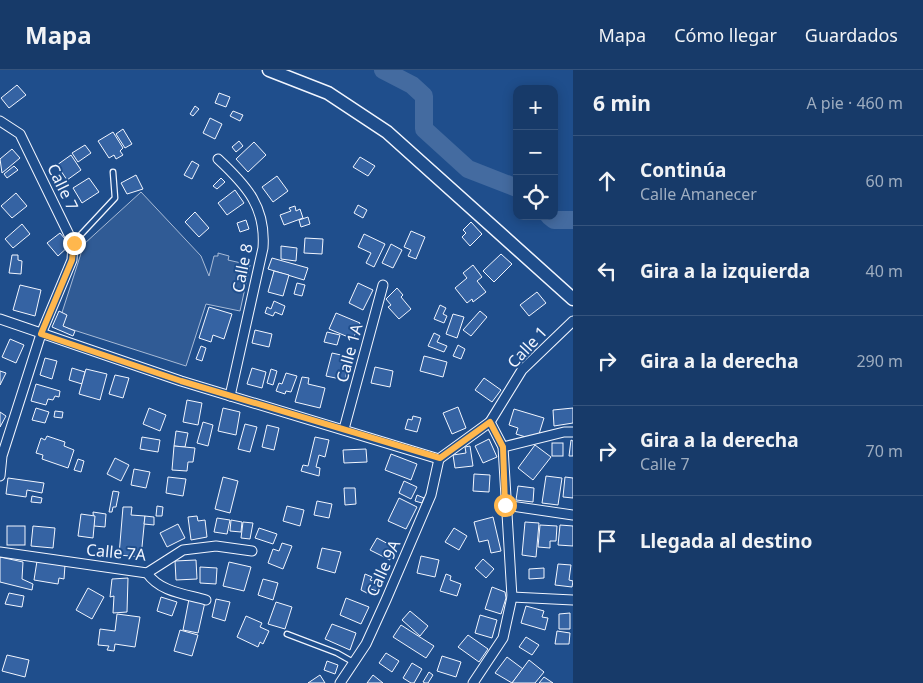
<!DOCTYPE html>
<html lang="es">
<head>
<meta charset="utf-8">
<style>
	:root { --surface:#173a69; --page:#244571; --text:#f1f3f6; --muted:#9eadc0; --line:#36547d }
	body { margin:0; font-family:"Noto Sans",sans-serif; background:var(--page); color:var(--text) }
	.controls { position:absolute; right:15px; top:15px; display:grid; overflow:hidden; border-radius:10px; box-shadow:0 2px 12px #0003 }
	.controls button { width:45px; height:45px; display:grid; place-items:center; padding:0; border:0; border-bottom:1px solid var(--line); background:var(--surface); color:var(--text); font:25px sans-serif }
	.stop { position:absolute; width:15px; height:15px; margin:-11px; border:4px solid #ffb74d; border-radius:50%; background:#fff }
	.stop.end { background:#ffb74d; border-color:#fff; box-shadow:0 1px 5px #0008 }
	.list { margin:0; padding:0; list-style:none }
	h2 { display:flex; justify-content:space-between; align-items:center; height:65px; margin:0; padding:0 20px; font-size:21px }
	h2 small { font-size:16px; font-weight:400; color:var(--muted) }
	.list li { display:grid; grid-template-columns:32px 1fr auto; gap:15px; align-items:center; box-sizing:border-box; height:90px; padding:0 20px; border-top:1px solid var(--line) }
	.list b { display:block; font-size:19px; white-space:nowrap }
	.list p { margin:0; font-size:16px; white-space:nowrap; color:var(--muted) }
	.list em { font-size:16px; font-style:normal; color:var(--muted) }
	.icon { flex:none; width:28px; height:28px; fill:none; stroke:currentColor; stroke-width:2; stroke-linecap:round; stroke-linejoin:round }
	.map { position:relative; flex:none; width:573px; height:613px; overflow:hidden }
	header { display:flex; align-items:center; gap:30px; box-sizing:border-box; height:70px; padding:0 25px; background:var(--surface); border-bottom:1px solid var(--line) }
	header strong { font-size:24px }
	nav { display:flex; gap:28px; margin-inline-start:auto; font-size:18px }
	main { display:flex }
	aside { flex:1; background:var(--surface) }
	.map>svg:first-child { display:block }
</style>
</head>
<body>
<header>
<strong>Mapa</strong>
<nav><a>Mapa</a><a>Cómo llegar</a><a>Guardados</a></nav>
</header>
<main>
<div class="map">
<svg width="573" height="613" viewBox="0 0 573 613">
	<rect width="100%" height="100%" fill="#1f4e8c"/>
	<path fill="#305b95" stroke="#a8bbd7" d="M 141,122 L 201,186 L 209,206 L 214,186 L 218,186 L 218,183 L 229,186 L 228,190 L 250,195 L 240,241 L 206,234 L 186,296 L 58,255 L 84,174 Z"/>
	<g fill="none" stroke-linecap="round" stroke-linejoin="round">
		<g stroke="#446ba0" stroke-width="18">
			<path d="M 383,0 L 412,15 L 424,26 L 424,59 L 468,99 L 517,118"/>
			<path d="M 549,146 L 554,150 L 573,150"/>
		</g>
	</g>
	<g fill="#3563a3" stroke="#f2f6ff">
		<path d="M 17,15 L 26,25 L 9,38 L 1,28 Z"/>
		<path d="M 219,23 L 230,27 L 226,37 L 215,33 Z"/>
		<path d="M 195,36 L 199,39 L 193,46 L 190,44 Z"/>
		<path d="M 233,41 L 243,45 L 240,51 L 230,46 Z"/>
		<path d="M 210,48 L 222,54 L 215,69 L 203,63 Z"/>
		<path d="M 123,59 L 132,74 L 125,78 L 116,64 Z"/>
		<path d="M 113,62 L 123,78 L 120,81 L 123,85 L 116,89 L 114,85 L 109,88 L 98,71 Z"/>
		<path d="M 239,71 L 243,76 L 236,82 L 232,77 Z"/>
		<path d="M 254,72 L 266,85 L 248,102 L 236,89 Z"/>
		<path d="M 85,75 L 91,83 L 78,92 L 72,83 Z"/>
		<path d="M 12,79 L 20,88 L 2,103 L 0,89 Z"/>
		<path d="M 71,85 L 81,100 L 67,110 L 57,95 Z"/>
		<path d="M 360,87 L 375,96 L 368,106 L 353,97 Z"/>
		<path d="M 192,91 L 199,95 L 192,109 L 184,105 Z"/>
		<path d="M 14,96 L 18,100 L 7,108 L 4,104 Z"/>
		<path d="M 136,105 L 143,119 L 127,124 L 121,113 Z"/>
		<path d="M 277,106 L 288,121 L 273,132 L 262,117 Z"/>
		<path d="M 89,108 L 99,122 L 82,133 L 73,118 Z"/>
		<path d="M 221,108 L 225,112 L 217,119 L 213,116 Z"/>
		<path d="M 235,120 L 244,133 L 227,145 L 218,133 Z"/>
		<path d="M 16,123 L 27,136 L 12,148 L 1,136 Z"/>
		<path d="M 358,135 L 367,140 L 363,148 L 354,143 Z"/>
		<path d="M 295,136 L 296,141 L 300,139 L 303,148 L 284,155 L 280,145 L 291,141 L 289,138 Z"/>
		<path d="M 195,142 L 209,158 L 199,167 L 185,152 Z"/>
		<path d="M 308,147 L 310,154 L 301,157 L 299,150 Z"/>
		<path d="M 246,150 L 249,159 L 240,162 L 237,153 Z"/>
		<path d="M 471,152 L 482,164 L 470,176 L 462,167 L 466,163 L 463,160 Z"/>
		<path d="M 22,154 L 30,164 L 13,178 L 5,169 Z"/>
		<path d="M 411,161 L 425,167 L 416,189 L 408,186 L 411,180 L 404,177 Z"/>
		<path d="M 60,163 L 70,175 L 58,186 L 47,173 Z"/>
		<path d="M 364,164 L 385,174 L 374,197 L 366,193 L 371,183 L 358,177 Z"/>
		<path d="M 305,168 L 323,169 L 322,184 L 304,183 Z"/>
		<path d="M 391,174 L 402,180 L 393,198 L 382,193 Z"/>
		<path d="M 281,176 L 297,178 L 296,191 L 281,189 Z"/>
		<path d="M 501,184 L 512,194 L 494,212 L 483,201 Z"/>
		<path d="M 12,185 L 18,185 L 18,190 L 22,191 L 21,204 L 9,203 Z"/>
		<path d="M 272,188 L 308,198 L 304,210 L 268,199 Z"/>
		<path d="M 473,195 L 482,207 L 477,211 L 486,222 L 473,232 L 472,229 L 467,233 L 455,218 L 467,208 L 463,203 Z"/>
		<path d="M 274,201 L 289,205 L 283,226 L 268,222 Z"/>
		<path d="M 297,213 L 305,215 L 302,226 L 294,224 Z"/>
		<path d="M 358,213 L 373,220 L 363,240 L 349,233 Z"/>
		<path d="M 20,215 L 41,220 L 35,246 L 13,240 Z"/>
		<path d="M 397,218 L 403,225 L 401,227 L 411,239 L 399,249 L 388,237 L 391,235 L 386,229 Z"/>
		<path d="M 537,222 L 546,233 L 529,246 L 520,235 Z"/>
		<path d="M 274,231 L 285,236 L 282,245 L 275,242 L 273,246 L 265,243 L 267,237 L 271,239 Z"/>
		<path d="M 440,235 L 446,238 L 443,244 L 447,246 L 444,253 L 434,249 Z"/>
		<path d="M 209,237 L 232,244 L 224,269 L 213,265 L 211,272 L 199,268 Z"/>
		<path d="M 59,241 L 67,245 L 63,256 L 75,261 L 73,266 L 52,257 Z"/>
		<path d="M 480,241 L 487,247 L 471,266 L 463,260 Z"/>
		<path d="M 336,243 L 360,253 L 353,269 L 329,259 Z"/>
		<path d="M 453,244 L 464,247 L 457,268 L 446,264 Z"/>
		<path d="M 255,260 L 272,264 L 269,277 L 252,273 Z"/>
		<path d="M 327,262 L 340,265 L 337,275 L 324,272 Z"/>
		<path d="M 434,263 L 440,266 L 437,272 L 447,276 L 444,282 L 428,276 Z"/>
		<path d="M 10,269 L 24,275 L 16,293 L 2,287 Z"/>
		<path d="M 458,275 L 465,279 L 461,289 L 453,286 Z"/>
		<path d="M 201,276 L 206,278 L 202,291 L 196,289 Z"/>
		<path d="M 332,283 L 350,287 L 345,310 L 326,306 Z"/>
		<path d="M 424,286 L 447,292 L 443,307 L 420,301 Z"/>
		<path d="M 45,288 L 57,291 L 52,309 L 40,305 Z"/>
		<path d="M 375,297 L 393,301 L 390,317 L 371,313 Z"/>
		<path d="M 72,298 L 85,302 L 82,314 L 69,310 Z"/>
		<path d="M 252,298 L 266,302 L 262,318 L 247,314 Z"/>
		<path d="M 86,299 L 107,304 L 100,330 L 79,324 Z"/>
		<path d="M 271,299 L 277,301 L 273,315 L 267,313 Z"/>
		<path d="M 0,301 L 6,303 L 0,315 Z"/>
		<path d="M 286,303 L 297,306 L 291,322 L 286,321 L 285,324 L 276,321 L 279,313 L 282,314 Z"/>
		<path d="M 115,305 L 129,308 L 123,328 L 109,324 Z"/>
		<path d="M 302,307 L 309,308 L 308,314 L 325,318 L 320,338 L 295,332 Z"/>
		<path d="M 484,308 L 501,320 L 492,332 L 475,320 Z"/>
		<path d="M 36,314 L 60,321 L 59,327 L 55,326 L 53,330 L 48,329 L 46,335 L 31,331 Z"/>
		<path d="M 187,330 L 202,333 L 198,355 L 183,352 Z"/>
		<path d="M 458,337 L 466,358 L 452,364 L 443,343 Z"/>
		<path d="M 36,338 L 49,342 L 45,353 L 32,350 Z"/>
		<path d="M 149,338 L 166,345 L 160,361 L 143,354 Z"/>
		<path d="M 223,338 L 240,342 L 236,365 L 218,361 Z"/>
		<path d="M 573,338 L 573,353 L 554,356 L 553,340 Z"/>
		<path d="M 514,339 L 544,348 L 539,364 L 529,368 L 516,364 L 518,358 L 509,355 Z"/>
		<path d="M 55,341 L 63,342 L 62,348 L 54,347 Z"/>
		<path d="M 0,342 L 6,346 L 0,357 Z"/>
		<path d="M 413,346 L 421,348 L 417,362 L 405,359 L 408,349 L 412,350 Z"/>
		<path d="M 203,352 L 213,355 L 208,376 L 197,373 Z"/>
		<path d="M 245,354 L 257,357 L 250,382 L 238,379 Z"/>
		<path d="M 267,355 L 279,358 L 274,380 L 262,377 Z"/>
		<path d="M 176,361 L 188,363 L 185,377 L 174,376 Z"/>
		<path d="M 47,366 L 65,372 L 64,376 L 74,380 L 68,398 L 42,389 L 43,385 L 36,383 L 41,368 L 45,370 Z"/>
		<path d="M 142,367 L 160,370 L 158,382 L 140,379 Z"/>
		<path d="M 315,367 L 329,370 L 325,387 L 319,385 L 316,397 L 320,398 L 319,406 L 301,401 L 303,395 L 308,396 Z"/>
		<path d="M 489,369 L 497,387 L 483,393 L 475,376 Z"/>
		<path d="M 571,370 L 573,371 L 573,386 L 569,386 Z"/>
		<rect x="552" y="373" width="11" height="13"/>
		<path d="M 535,375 L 551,387 L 533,410 L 518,398 Z"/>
		<path d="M 174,376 L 195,378 L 193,392 L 188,392 L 187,401 L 172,400 Z"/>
		<path d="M 470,376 L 473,396 L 455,398 L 453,385 L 466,383 L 465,377 Z"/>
		<path d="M 366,379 L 367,392 L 344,393 L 343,380 Z"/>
		<path d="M 391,384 L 417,394 L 411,410 L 385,400 Z"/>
		<path d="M 115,388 L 129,395 L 121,411 L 107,404 Z"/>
		<path d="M 78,389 L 84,391 L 81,402 L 74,400 Z"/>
		<path d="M 134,399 L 150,402 L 146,418 L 131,415 Z"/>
		<path d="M 474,404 L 490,405 L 489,422 L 473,421 Z"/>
		<path d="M 546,406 L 562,408 L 558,435 L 542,433 Z"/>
		<path d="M 168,407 L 186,409 L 183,426 L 166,423 Z"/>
		<path d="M 223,407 L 238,411 L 230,443 L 215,439 Z"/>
		<path d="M 565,407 L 573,408 L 573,428 L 563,427 Z"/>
		<path d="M 8,408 L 44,413 L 42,423 L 27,420 L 26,427 L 6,424 Z"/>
		<path d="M 404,411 L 417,417 L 411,429 L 399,423 Z"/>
		<path d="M 518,416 L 534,418 L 533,432 L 516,430 Z"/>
		<path d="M 344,418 L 355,418 L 356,434 L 345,435 Z"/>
		<path d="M 113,421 L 119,422 L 116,437 L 113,437 L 112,442 L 109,442 Z"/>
		<path d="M 417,425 L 424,428 L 422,433 L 415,431 Z"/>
		<path d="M 32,426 L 42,428 L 41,433 L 31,432 Z"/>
		<path d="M 399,428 L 417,437 L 406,459 L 388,451 Z"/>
		<path d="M 317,431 L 332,434 L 329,448 L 314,445 Z"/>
		<path d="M 157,436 L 163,437 L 162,446 L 156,446 Z"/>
		<path d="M 287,436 L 304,440 L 300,456 L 283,451 Z"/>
		<path d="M 123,437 L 132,437 L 131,445 L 145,446 L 141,487 L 119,485 Z"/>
		<path d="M 93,442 L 106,444 L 105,457 L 94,456 Z"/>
		<path d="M 81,444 L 95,446 L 93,468 L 78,466 Z"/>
		<path d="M 145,446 L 154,447 L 154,455 L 144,454 Z"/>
		<path d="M 197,446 L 198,451 L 205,450 L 207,467 L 191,470 L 188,447 Z"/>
		<path d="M 493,447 L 501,481 L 491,483 L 488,470 L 479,472 L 474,452 Z"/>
		<path d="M 217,448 L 230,450 L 227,464 L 214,462 Z"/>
		<path d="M 231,450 L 242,452 L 241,462 L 230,461 Z"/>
		<path d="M 243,452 L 253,453 L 250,469 L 241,468 Z"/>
		<path d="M 525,452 L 539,453 L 536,487 L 522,485 Z"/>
		<path d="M 178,454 L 185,468 L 167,477 L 160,463 Z"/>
		<path d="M 540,455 L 557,456 L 556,471 L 550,471 L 550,478 L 538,477 Z"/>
		<path d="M 560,455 L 573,456 L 573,476 L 558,475 Z"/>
		<rect x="7" y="456" width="18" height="19"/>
		<path d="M 33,456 L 55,458 L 53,478 L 31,476 Z"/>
		<path d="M 259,458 L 277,464 L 273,474 L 255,468 Z"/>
		<path d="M 454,458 L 467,466 L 459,480 L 445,472 Z"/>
		<path d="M 377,468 L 396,478 L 390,490 L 370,480 Z"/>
		<path d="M 282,473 L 292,476 L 283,499 L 268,493 L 273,479 L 279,481 Z"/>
		<path d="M 322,478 L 341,482 L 335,503 L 317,498 Z"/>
		<path d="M 421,486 L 439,490 L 435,507 L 417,503 Z"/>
		<path d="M 0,487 L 23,492 L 22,509 L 33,514 L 32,520 L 0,512 Z"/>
		<path d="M 483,489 L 494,499 L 486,508 L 475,498 Z"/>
		<path d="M 196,490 L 197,509 L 176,510 L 175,491 Z"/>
		<path d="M 37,491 L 65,495 L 64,509 L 59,508 L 58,514 L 34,510 Z"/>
		<path d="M 229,492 L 251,497 L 244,521 L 223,516 Z"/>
		<path d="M 558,494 L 571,495 L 569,510 L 573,511 L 572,517 L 555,515 Z"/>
		<path d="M 200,497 L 217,498 L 216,514 L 200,513 Z"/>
		<path d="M 544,498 L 544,508 L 529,509 L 529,499 Z"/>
		<path d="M 365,504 L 372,507 L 370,510 L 381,513 L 377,521 L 368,518 L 367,523 L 361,520 Z"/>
		<path d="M 446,504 L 451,506 L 450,510 L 461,514 L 457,526 L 440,521 Z"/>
		<path d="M 128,508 L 127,542 L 113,543 L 114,526 L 110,527 L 112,509 Z"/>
		<path d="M 263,509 L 278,513 L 273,530 L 258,525 Z"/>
		<path d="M 492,517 L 505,522 L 506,528 L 501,544 L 485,539 Z"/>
		<path d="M 88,518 L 104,527 L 92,549 L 76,540 Z"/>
		<path d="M 9,523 L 24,526 L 22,537 L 5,534 Z"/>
		<path d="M 161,527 L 177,532 L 172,546 L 157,541 Z"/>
		<path d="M 346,528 L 369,537 L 361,554 L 340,545 Z"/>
		<path d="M 189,529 L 205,532 L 198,563 L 183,560 Z"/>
		<path d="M 216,529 L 230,532 L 225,551 L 212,547 Z"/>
		<path d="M 276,532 L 292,537 L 285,559 L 268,554 Z"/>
		<path d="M 526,536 L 544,541 L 542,547 L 548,548 L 545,560 L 521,553 Z"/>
		<path d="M 410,541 L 428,556 L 420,566 L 402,550 Z"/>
		<path d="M 570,543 L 570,559 L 559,559 L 559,544 Z"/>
		<path d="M 117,544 L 140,547 L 135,577 L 115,574 L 114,581 L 107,580 L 109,576 L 98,575 L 100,559 L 115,561 Z"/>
		<path d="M 480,545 L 497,550 L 492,568 L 475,563 Z"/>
		<path d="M 246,546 L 262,553 L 260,557 L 269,561 L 263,574 L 260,572 L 258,577 L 237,567 Z"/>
		<path d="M 332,554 L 356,563 L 350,580 L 325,569 Z"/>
		<path d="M 401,555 L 434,576 L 426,588 L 393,567 Z"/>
		<path d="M 180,560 L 198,565 L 192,586 L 174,581 Z"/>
		<path d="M 557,561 L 570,563 L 569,574 L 555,574 Z"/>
		<path d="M 468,565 L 488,579 L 479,592 L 458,577 Z"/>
		<path d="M 526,567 L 539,575 L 532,585 L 519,577 Z"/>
		<path d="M 386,583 L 399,591 L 392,602 L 379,593 Z"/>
		<path d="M 7,585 L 29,590 L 25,607 L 2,601 Z"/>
		<path d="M 442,586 L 461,592 L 456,607 L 437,601 Z"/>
		<path d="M 507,587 L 523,599 L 512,613 L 495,603 Z"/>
		<path d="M 529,590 L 544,602 L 535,613 L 512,613 Z"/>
		<path d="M 327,591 L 338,595 L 335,604 L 324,600 Z"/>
		<path d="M 412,593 L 422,599 L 414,613 L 411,613 L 403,608 Z"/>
		<path d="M 429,602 L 433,605 L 428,613 L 425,613 L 423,612 Z"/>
		<path d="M 320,605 L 325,613 L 308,613 Z"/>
		<path d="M 373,605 L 383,613 L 367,613 Z"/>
		<path d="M 544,607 L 553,613 L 539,613 Z"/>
	</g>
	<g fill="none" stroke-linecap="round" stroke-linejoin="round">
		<g stroke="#f2f6ff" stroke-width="7">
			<g id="lane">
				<path d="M 73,173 L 115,128 L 113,102"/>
				<path d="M 287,564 L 337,583 L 353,592"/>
			</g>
		</g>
		<g stroke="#f2f6ff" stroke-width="11">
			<g id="street">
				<path d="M 0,51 L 20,64 L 73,173 L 72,190 L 41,264 L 2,386 L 0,406"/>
				<path d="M 218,89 C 247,116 266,137 263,178 L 230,326"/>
				<path d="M 0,249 L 181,311 L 439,389 L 490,352 L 522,300 L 573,251"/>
				<path d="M 344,359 L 383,215"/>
				<path d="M 503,377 L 564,362 L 573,362"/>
				<path d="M 505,435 L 573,445"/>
				<path d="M 0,482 L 147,503 L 183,480 L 216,476 L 252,481"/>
				<path d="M 147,503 C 160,522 185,524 206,530"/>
				<path d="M 512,527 L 573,530"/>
				<path d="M 340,613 L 366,574 L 386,530 L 431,425 L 439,389"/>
				<path d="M 473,613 L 503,568 L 512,527 L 503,377 L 490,352"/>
			</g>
		</g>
		<g stroke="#f2f6ff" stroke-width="15">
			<path id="secondary" d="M 269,0 L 328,23 L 387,62 L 573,229"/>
		</g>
		<use href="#lane" stroke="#1f4e8c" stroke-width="4.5"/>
		<use href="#street" stroke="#1f4e8c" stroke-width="9"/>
		<use href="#secondary" stroke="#1f4e8c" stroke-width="12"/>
	</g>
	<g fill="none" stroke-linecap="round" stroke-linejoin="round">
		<path stroke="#ffb74d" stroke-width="6" d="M 74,173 L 72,190 L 41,264 L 181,311 L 440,388 L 490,352 L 503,377 L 505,435"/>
	</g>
	<g text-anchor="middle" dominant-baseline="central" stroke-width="4" stroke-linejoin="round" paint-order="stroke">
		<g font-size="16" fill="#f2f6ff" stroke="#1f4e8c">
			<text transform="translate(63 117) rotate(64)">Calle 7</text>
			<text transform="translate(242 198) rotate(-79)">Calle 8</text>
			<text transform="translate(527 277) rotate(-47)">Calle 1</text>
			<text transform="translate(349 283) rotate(-75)">Calle 1A</text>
			<text transform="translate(116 482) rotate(5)">Calle 7A</text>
			<text transform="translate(383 498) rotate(-66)">Calle 9A</text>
		</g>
	</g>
</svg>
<div class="controls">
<button>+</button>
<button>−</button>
<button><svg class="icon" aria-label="locate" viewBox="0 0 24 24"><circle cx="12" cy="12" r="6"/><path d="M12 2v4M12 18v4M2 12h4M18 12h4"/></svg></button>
</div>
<div class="stop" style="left:505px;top:435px"></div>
<div class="stop end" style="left:74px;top:173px"></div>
</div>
<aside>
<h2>6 min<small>A pie · 460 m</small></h2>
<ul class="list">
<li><svg class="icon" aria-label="ahead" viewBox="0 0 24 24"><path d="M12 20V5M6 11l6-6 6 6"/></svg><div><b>Continúa</b><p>Calle Amanecer</p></div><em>60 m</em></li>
<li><svg class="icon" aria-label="left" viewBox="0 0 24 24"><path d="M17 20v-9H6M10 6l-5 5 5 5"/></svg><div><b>Gira a la izquierda</b></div><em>40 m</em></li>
<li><svg class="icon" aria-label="right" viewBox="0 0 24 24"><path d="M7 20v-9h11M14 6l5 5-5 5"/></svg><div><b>Gira a la derecha</b></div><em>290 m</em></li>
<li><svg class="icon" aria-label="right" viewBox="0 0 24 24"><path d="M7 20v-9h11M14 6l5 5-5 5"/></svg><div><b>Gira a la derecha</b><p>Calle 7</p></div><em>70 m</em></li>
<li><svg class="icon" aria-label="arrive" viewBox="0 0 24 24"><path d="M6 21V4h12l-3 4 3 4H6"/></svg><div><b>Llegada al destino</b></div></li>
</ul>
</aside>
</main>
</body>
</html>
